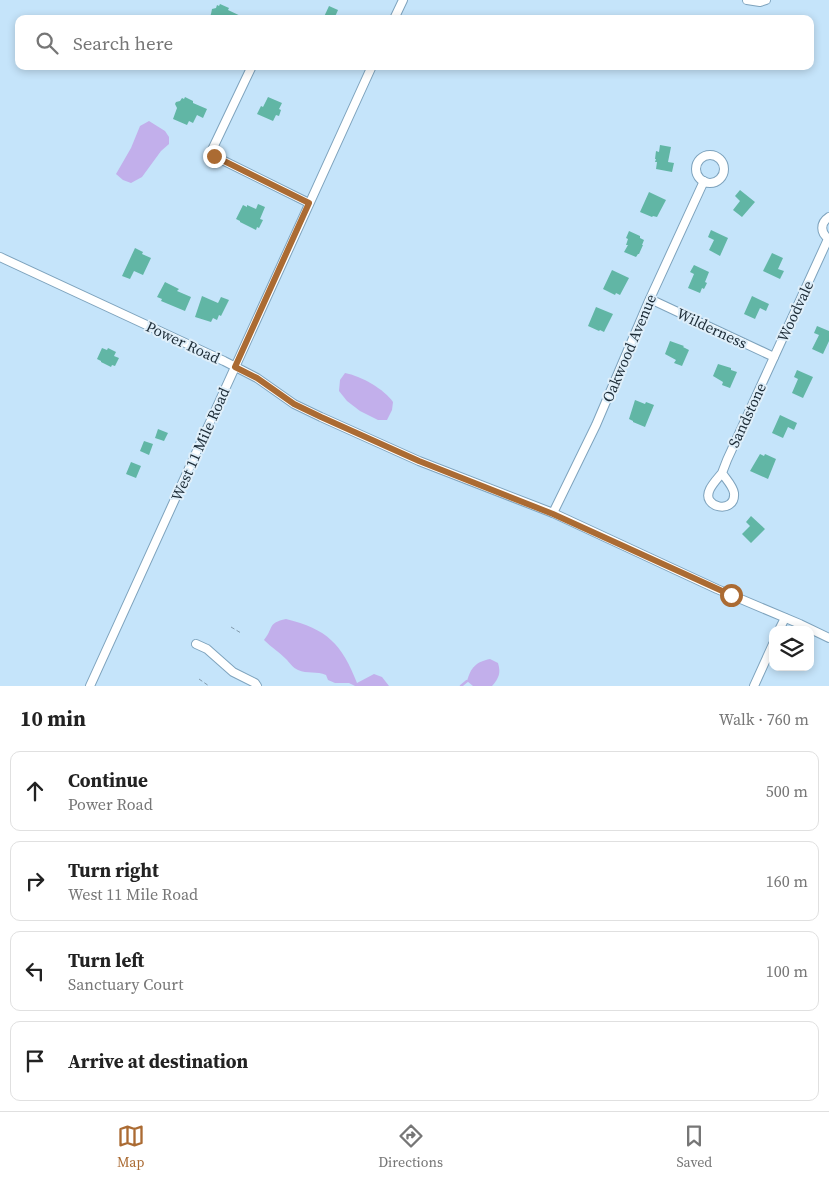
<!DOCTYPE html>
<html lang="en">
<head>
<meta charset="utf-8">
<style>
	:root { --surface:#fff; --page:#f2f2f2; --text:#222; --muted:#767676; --line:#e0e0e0; --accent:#ab6b33 }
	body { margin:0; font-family:"Source Serif 4",serif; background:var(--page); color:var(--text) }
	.controls { position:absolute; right:15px; bottom:15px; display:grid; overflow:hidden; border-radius:10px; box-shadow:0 2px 8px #0003 }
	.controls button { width:45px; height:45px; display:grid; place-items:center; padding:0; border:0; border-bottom:1px solid var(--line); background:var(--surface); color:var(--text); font:25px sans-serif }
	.stop { position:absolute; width:15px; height:15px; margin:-11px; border:4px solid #ab6b33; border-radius:50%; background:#fff }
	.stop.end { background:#ab6b33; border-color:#fff; box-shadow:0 1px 5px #0008 }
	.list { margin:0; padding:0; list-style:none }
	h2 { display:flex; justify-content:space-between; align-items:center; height:65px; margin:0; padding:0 20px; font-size:21px }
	h2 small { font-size:16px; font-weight:400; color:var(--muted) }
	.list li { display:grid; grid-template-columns:32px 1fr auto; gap:15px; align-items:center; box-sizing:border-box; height:80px; margin:0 10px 10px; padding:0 10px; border:1px solid var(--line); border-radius:10px }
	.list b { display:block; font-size:19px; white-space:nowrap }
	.list p { margin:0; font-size:16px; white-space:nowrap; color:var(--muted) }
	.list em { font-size:16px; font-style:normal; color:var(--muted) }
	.icon { flex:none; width:28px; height:28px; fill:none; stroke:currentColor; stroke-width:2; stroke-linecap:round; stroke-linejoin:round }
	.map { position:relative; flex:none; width:829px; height:686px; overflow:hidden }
	.search { position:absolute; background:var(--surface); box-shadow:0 2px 8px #0003; left:15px; right:15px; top:15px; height:55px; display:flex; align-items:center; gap:12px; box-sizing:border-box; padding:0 18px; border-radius:10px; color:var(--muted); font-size:19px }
	.sheet { height:425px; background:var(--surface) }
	nav { display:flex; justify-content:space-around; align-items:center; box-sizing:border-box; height:70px; border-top:1px solid var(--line); background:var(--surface); font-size:14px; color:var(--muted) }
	nav a { display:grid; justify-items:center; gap:2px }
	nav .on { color:var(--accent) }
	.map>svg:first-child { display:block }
</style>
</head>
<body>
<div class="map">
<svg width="829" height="686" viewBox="0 0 829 686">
	<rect width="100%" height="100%" fill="#c5e4fa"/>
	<g fill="#c2afeb">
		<path d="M 149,121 L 165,131 L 169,137 L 169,144 L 161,151 L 142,177 L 131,183 L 123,180 L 116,174 L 131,148 L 140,126 Z"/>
		<path d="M 345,373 C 361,376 384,389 393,402 L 392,410 L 387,420 L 378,420 L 360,411 L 347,401 L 339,391 L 340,380 Z"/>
		<path d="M 286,619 C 327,629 342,644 357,683 L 374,674 L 382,677 L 389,686 L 355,686 L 349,683 L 335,683 L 328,680 L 326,675 C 317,671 307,674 298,670 C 293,668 290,663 286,659 C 279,652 271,647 264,640 C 274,628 267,623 286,619 Z"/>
		<path d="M 490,659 L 498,663 C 501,673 499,678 492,686 L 473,686 L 467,681 C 471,667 476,662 490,659 Z"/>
	</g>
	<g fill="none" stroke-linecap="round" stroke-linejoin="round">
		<path stroke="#c2afeb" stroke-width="2.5" d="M 461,686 L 467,681"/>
	</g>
	<g fill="#61b6a5">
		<path d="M 220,4 L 229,8 L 228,10 L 247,19 L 209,19 L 211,14 L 212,9 L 216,8 L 217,5 L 219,6 Z"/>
		<path d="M 329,6 L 338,10 L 334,19 L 323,19 Z"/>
		<path d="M 185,97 L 193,101 L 193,103 L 207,109 L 203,118 L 197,115 L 193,123 L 189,121 L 187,125 L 173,119 L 177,108 L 175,104 L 176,102 L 180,101 L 182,98 L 184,99 Z"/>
		<path d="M 268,97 L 282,103 L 279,109 L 281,110 L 279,116 L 276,115 L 273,121 L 257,114 L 261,106 L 263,107 Z"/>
		<path d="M 660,145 L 671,147 L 668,162 L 674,163 L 672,172 L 656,169 L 657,162 L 655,162 L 656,159 L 655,159 L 656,151 L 659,152 Z"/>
		<path d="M 740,190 L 755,202 L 742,217 L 733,210 L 740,201 L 735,196 Z"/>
		<path d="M 649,192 L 666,200 L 657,217 L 653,216 L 652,217 L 640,212 Z"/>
		<path d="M 258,204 L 265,207 L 260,219 L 263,220 L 259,228 L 257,227 L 256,230 L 240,222 L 240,221 L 236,219 L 243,205 L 247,207 L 247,205 L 256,209 Z"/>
		<path d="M 711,230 L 728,238 L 720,256 L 709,250 L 714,240 L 708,237 Z"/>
		<path d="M 629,231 L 640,236 L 640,238 L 644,240 L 642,245 L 643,245 L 639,254 L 638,254 L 636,257 L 624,252 L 628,245 L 626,245 L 628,239 L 626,238 Z"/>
		<path d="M 135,248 L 143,252 L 142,254 L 151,258 L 143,275 L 134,271 L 130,279 L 122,276 Z"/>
		<path d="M 772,253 L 783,258 L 778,269 L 784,271 L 780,279 L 763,271 Z"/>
		<path d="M 694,265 L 709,272 L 705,282 L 707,283 L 704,289 L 702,288 L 700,293 L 688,288 L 694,274 L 690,272 Z"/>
		<path d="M 612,270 L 629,278 L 620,295 L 616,293 L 615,295 L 603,289 Z"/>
		<path d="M 165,282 L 179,289 L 177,291 L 191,297 L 185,311 L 161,301 L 162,299 L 157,297 Z"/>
		<path d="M 202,296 L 218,303 L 221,297 L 229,300 L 221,316 L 219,315 L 217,320 L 213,318 L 211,322 L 195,317 Z"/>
		<path d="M 752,296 L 769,304 L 766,311 L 760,308 L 755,319 L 744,314 Z"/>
		<path d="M 596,307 L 613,314 L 604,332 L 600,330 L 599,331 L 588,326 Z"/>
		<path d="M 817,326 L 829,331 L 829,341 L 823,354 L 812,349 L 819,335 L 814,333 Z"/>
		<path d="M 670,341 L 684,346 L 683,347 L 689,350 L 682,366 L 674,363 L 676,360 L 665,354 Z"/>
		<path d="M 102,348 L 107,350 L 108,348 L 116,352 L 114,356 L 119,358 L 115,366 L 112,365 L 111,367 L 101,362 L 101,361 L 97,359 Z"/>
		<path d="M 718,364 L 731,368 L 731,370 L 737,372 L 730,388 L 722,385 L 723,382 L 713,376 Z"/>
		<path d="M 797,370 L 813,377 L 803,398 L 792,393 L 798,379 L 794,377 Z"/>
		<path d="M 635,400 L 645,404 L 646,402 L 654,405 L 645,427 L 633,422 L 633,421 L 629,419 Z"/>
		<path d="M 780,415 L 797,423 L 794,430 L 788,427 L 783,438 L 772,433 Z"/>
		<path d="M 158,429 L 168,433 L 164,441 L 155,438 Z"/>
		<path d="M 144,441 L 153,444 L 149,455 L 140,451 Z"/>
		<path d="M 760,454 L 764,456 L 765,454 L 776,459 L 768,479 L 750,471 Z"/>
		<path d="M 131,462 L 141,466 L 136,478 L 126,474 Z"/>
		<path d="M 751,516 L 765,529 L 751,543 L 742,534 L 750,526 L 746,522 Z"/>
	</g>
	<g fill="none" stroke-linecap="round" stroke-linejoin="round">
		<g stroke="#7ea3bd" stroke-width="10">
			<g id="minor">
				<path d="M 747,0 L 760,2 L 766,0"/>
				<path d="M 394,19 L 403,0"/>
				<path d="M 252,66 L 211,152 L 214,156 L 309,203"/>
				<circle cx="710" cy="169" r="14"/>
				<path d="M 829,217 C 820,223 820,233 829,239"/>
				<path d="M 0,257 L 224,361 L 257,378 L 294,404 L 321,417 L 419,461 L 553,513 L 717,589 L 800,624 L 829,638"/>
				<path d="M 650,299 L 774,357"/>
				<path d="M 722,473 C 718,478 713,483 710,489 C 700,508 736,515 734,493 C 733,486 726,479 722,473 L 727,460 L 828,239"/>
				<path d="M 553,513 L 596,425 L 648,303 L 704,181"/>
				<path d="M 779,630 L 785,618"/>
				<path d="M 196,644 L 207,649 L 233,672 L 255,683 L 257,686"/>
				<path d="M 90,686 L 372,66"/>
				<path d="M 754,686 L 773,644"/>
			</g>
		</g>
		<g stroke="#839bad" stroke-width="1" stroke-dasharray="4 2.5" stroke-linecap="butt">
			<path d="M 231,627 L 241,633"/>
			<path d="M 199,679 L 209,686"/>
		</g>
		<use href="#minor" stroke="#fff" stroke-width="8"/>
	</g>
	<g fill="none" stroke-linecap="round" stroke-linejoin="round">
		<path stroke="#ab6b33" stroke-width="6" d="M 214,156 L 309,203 L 235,367 L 257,378 L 294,404 L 321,417 L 419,461 L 553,514 L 731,595"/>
	</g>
	<g text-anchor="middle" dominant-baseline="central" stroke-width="4" stroke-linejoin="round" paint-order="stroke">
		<g font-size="15" fill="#1d2c37" stroke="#dfeffa">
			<text transform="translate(795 311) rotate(-65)">Woodvale</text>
			<text transform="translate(712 328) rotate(25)">Wilderness</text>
			<text transform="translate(183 342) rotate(25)">Power Road</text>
			<text transform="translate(629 348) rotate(-67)">Oakwood Avenue</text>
			<text transform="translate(747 415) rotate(-65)">Sandstone</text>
			<text transform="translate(200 444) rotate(-66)">West 11 Mile Road</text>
		</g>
	</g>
</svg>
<div class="controls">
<button><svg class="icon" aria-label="layers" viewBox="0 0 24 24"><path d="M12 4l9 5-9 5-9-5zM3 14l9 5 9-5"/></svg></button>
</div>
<div class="stop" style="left:731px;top:595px"></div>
<div class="stop end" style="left:214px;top:156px"></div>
<div class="search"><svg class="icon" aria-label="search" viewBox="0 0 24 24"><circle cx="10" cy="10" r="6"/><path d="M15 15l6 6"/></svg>Search here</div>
</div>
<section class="sheet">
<h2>10 min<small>Walk · 760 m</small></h2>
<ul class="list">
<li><svg class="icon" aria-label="ahead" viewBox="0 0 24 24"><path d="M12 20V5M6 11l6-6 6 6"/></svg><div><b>Continue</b><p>Power Road</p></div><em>500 m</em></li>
<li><svg class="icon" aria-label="right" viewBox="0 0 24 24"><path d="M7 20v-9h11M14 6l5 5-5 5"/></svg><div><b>Turn right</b><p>West 11 Mile Road</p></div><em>160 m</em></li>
<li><svg class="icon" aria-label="left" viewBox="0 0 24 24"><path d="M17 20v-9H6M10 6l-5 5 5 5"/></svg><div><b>Turn left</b><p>Sanctuary Court</p></div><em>100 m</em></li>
<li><svg class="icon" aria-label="arrive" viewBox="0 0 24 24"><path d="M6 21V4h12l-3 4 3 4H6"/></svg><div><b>Arrive at destination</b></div></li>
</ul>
</section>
<nav>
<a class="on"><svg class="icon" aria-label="map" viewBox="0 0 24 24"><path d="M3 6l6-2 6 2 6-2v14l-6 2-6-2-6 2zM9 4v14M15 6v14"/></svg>Map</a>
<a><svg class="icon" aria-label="directions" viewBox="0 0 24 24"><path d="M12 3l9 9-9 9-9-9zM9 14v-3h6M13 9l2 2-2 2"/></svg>Directions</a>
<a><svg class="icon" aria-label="saved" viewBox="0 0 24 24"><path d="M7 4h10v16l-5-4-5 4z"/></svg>Saved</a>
</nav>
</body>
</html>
